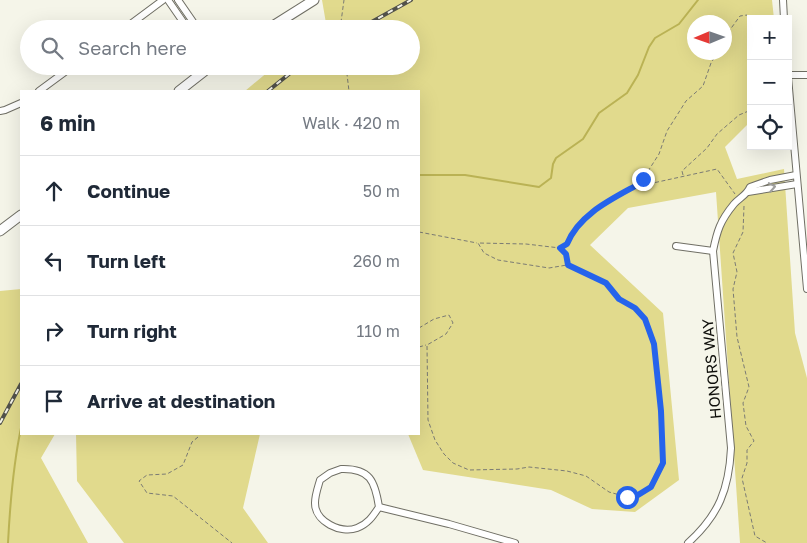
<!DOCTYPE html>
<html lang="en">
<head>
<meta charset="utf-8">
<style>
	:root { --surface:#fff; --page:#f2f2f3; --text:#1f2937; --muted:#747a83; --line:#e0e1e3 }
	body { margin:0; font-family:"Golos Text",sans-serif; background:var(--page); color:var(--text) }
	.controls { position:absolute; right:15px; top:15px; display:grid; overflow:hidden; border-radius:0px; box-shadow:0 5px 20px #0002 }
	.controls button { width:45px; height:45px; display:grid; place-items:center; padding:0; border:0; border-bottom:1px solid var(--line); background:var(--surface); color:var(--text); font:25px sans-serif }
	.compass { position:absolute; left:687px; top:15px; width:45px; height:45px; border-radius:50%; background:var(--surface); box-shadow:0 5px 20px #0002; rotate:268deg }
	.stop { position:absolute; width:15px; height:15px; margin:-11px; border:4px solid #2563eb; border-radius:50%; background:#fff }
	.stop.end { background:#2563eb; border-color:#fff; box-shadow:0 1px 5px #0008 }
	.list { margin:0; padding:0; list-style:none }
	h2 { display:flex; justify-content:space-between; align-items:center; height:65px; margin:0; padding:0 20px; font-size:21px }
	h2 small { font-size:16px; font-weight:400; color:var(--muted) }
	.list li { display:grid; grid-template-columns:32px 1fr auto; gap:15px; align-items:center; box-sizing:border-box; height:70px; padding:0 20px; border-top:1px solid var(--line) }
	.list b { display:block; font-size:19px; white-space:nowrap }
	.list em { font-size:16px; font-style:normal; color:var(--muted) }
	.icon { flex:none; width:28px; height:28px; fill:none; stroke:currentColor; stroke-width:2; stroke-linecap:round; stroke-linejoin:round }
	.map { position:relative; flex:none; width:807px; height:543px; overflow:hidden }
	.search { position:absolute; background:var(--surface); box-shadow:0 5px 20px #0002; left:20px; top:20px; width:400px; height:55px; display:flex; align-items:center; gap:12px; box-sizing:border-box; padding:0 18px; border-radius:28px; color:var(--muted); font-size:19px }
	.panel { position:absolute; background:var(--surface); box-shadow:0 5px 20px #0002; left:20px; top:90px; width:400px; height:345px; border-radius:0px }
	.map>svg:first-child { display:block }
</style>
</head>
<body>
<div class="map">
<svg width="807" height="543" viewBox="0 0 807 543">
	<rect width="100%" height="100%" fill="#f5f5e9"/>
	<g fill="#e1da8d" fill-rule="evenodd">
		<path d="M 322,0 L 772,0 L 774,19 L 751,19 L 751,121 L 725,147 L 737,179 L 784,169 L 795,333 L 807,378 L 807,543 L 740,543 L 716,192 L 628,208 L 590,245 L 663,313 L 679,480 L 635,512 L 592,509 L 551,490 L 423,470 L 408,434 L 419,434 L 419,91 L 245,91 L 275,66 L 411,66 L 411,29 L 327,29 ZM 694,22 L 724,22 L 724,52 L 694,52 Z"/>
		<path d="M 21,289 L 21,434 L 55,434 L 41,458 L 88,543 L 0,543 L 0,291 Z"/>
		<path d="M 76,434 L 260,434 L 243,508 L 268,543 L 124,543 L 77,481 Z"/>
	</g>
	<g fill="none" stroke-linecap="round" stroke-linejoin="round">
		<g stroke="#bab254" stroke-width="2">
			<path d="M 419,175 L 465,175 L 539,187 L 551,178 L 553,164 L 556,158 L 583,139 L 599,113 L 627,93 L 638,75 L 649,47 L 655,38 L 679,24 L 698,0"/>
			<path d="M 8,543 C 10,504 13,466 21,428"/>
		</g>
		<g stroke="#706f65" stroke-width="8">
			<g id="street">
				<path d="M 168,0 L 188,29"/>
				<path d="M 178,0 L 198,29"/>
				<path d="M 783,0 L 784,19"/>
				<path d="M 124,29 L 163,0"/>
				<path d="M 788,75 L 807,75"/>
				<path d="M 788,77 L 807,289"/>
				<path d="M 39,91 L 73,66"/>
				<path d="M 0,111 L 5,110 L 21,103"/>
				<path d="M 748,192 L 797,184"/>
				<path d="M 676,246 L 713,251"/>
				<path d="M 341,469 C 370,468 375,481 379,507 C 373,516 368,524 357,528 C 341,534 315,522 315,503 C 315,495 318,487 320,480 L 330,473 Z"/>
				<path d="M 379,507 L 449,524 L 515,543"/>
				<path d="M 688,543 C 719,515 729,489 731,448 L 713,251 C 717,231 720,221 734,204 C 739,198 747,195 750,187 L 770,180 L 796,175"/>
			</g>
		</g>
		<g stroke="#706f65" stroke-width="11">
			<g id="secondary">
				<path d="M 268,29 L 314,0"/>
				<path d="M 179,91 L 211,66"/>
				<path d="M 0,231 L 21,215"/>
			</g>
		</g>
		<g stroke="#7b7b74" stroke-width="1" stroke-dasharray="4 2.5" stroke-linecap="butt">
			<path d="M 343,29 L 341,22 L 344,0"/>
			<path d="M 724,38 L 740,16 L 747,15 L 751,23"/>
			<path d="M 718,52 L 711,63 L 703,86 L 686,101 L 667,131 L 659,154 L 643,179 L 653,183 L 717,169 L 735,194"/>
			<path d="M 346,66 L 349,91"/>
			<path d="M 683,175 L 682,171 L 707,148 L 717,134 L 739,115 L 751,110"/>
			<path d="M 744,206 L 743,232 L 733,253 L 737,272 L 733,289 L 737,337 L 749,387 L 743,403 L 746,426 L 754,441 L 747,450 L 747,463 L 742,478 L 755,536 L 767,543"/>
			<path d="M 419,232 L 477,243"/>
			<path d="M 560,248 L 567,254 L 567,264"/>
			<path d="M 419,328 L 434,319 L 449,315 L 453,323 L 446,334 L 427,345 L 428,420 L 435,440 L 444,454 L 453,463 L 469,470 L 517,469 L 529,467 L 567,471 L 586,476 L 609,492 L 627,497 L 638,495 L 651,487 L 663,463 L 663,441 L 654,344 L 645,319 L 635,308 L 619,299 L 606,283 L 590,275 L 567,265 L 549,268 L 498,260 L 484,253 L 478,243 L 526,244 L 560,248 L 567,244 C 575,224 595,209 613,198 C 623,192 636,188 643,179"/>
			<path d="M 419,347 L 426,345"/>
			<path d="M 198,437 L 192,442 L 183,465 L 167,474 L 147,475 L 139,481 L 147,493 L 173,496 L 232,543"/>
		</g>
		<use href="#street" stroke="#fff" stroke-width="6"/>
		<use href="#secondary" stroke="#fff" stroke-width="9"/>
		<g stroke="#52524b" stroke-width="4">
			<g id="rail">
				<path d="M 359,29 L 411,0"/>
				<path d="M 268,91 L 299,66"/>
				<path d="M 0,423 L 21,384"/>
			</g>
		</g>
		<use href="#rail" stroke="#f5f5e9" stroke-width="2" stroke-dasharray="5.5" stroke-linecap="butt"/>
	</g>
	<defs><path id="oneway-chevron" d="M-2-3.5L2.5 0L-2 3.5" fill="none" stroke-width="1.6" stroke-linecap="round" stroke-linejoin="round" transform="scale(1.25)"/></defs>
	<use stroke="#9f9f9d" href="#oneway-chevron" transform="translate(772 187) rotate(-10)"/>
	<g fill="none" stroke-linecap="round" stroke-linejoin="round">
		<path stroke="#2563eb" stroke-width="6" d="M 627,497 L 638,495 L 651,487 L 663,463 L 661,411 L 654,344 L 645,319 L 635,308 L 619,299 L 606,283 L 568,265 L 566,254 L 560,248 L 567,244 C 579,214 612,199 639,184 L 643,179"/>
	</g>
	<g text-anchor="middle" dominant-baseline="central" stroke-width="5" stroke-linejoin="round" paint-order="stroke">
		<g font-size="15" fill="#0f0f0b" stroke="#f5f5e9">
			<text transform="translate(711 369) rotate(-95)">HONORS WAY</text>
		</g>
	</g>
</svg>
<div class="controls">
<button>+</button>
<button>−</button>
<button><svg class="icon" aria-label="locate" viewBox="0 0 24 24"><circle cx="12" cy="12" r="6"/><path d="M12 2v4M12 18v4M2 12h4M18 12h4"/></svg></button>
</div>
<svg class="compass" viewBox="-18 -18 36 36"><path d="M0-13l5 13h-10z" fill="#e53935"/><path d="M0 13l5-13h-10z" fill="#747a83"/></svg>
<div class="stop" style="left:627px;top:497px"></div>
<div class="stop end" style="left:643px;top:179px"></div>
<div class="search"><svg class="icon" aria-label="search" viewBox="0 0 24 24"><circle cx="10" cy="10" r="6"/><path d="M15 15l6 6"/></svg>Search here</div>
<section class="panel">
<h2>6 min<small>Walk · 420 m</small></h2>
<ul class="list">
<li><svg class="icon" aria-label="ahead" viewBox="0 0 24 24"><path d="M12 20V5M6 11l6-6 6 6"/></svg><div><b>Continue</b></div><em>50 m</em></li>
<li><svg class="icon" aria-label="left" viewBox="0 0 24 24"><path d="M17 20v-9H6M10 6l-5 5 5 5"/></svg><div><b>Turn left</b></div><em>260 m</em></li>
<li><svg class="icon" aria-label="right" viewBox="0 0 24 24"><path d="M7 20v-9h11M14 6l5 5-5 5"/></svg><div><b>Turn right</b></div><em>110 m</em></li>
<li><svg class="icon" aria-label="arrive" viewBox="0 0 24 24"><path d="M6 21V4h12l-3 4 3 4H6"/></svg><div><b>Arrive at destination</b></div></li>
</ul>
</section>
</div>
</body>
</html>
